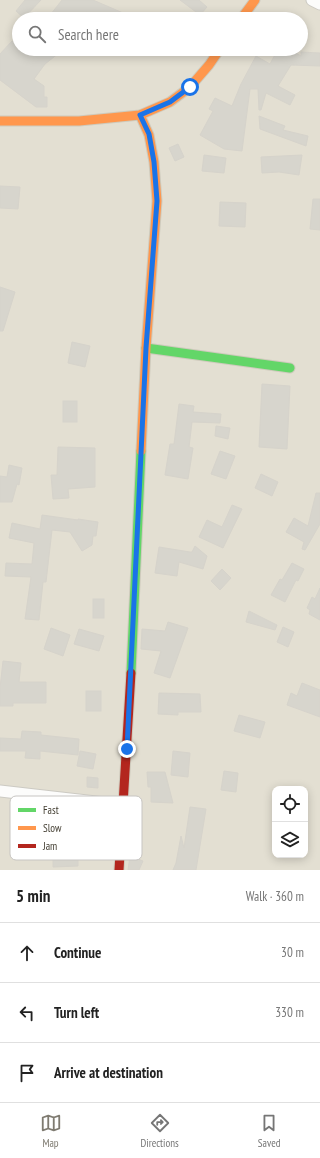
<!DOCTYPE html>
<html lang="en">
<head>
<meta charset="utf-8">
<style>
	:root { --surface:#fff; --page:#f6f6f6; --text:#222; --muted:#767676; --line:#e0e0e0; --accent:#7f7b71 }
	body { margin:0; font-family:"PT Sans Narrow",sans-serif; background:var(--page); color:var(--text) }
	.controls { position:absolute; right:12px; bottom:12px; display:grid; overflow:hidden; border-radius:8px; box-shadow:0 2px 10px #0003 }
	.controls button { width:36px; height:36px; display:grid; place-items:center; padding:0; border:0; border-bottom:1px solid var(--line); background:var(--surface); color:var(--text); font:20px sans-serif }
	.stop { position:absolute; width:12px; height:12px; margin:-9px; border:3px solid #1a73e8; border-radius:50%; background:#fff }
	.stop.end { background:#1a73e8; border-color:#fff; box-shadow:0 1px 4px #0008 }
	.list { margin:0; padding:0; list-style:none }
	h2 { display:flex; justify-content:space-between; align-items:center; height:52px; margin:0; padding:0 16px; font-size:17px }
	h2 small { font-size:13px; font-weight:400; color:var(--muted) }
	.list li { display:grid; grid-template-columns:26px 1fr auto; gap:12px; align-items:center; box-sizing:border-box; height:60px; padding:0 16px; border-top:1px solid var(--line) }
	.list b { display:block; font-size:15px; white-space:nowrap }
	.list em { font-size:13px; font-style:normal; color:var(--muted) }
	.icon { flex:none; width:22px; height:22px; fill:none; stroke:currentColor; stroke-width:2; stroke-linecap:round; stroke-linejoin:round }
	.map { position:relative; flex:none; width:320px; height:870px; overflow:hidden }
	.search { position:absolute; background:var(--surface); box-shadow:0 2px 10px #0003; left:12px; right:12px; top:12px; height:44px; display:flex; align-items:center; gap:10px; box-sizing:border-box; padding:0 14px; border-radius:22px; color:var(--muted); font-size:15px }
	.sheet { height:232px; background:var(--surface) }
	nav { display:flex; justify-content:space-around; align-items:center; box-sizing:border-box; height:56px; border-top:1px solid var(--line); background:var(--surface); font-size:11px; color:var(--muted) }
	nav a { display:grid; justify-items:center; gap:2px }
	nav .on { color:var(--accent) }
	.map>svg:first-child { display:block }
</style>
</head>
<body>
<div class="map">
<svg width="320" height="870" viewBox="0 0 320 870">
	<rect width="100%" height="100%" fill="#eeece5"/>
	<path fill="#e3dfd2" fill-rule="evenodd" d="M 0,0 L 320,0 L 320,870 L 0,870 ZM 19,19 L 301,19 L 301,49 L 19,49 ZM 275,789 L 305,789 L 305,855 L 275,855 Z"/>
	<g fill="#d7d5cd" stroke="#d6d3cb">
		<path d="M 25,0 L 41,0 L 24,18 L 16,11 Z"/>
		<path d="M 62,0 L 93,0 L 137,19 L 97,19 L 86,12 L 81,19 L 47,19 Z"/>
		<path d="M 180,0 L 199,0 L 207,7 L 200,15 Z"/>
		<path d="M 12,41 L 19,47 L 19,49 L 64,49 L 45,64 L 34,79 L 44,86 L 44,97 L 47,97 L 47,107 L 36,107 L 0,80 L 0,54 Z"/>
		<path d="M 278,49 L 291,49 L 289,52 L 294,52 L 301,56 L 301,52 L 320,53 L 320,66 L 291,65 L 278,86 L 295,95 L 290,105 L 266,93 L 261,110 L 259,110 L 258,89 L 250,89 L 242,151 L 224,149 L 200,135 L 213,111 L 209,109 L 215,98 L 232,106 L 241,84 L 256,56 L 270,64 Z"/>
		<path d="M 259,116 L 285,126 L 283,130 L 308,136 L 306,146 L 260,129 Z"/>
		<path d="M 178,144 L 184,157 L 175,161 L 169,148 Z"/>
		<path d="M 204,155 L 226,158 L 224,173 L 202,171 Z"/>
		<path d="M 302,155 L 299,175 L 279,172 L 262,173 L 261,157 Z"/>
		<path d="M 0,186 L 20,187 L 18,209 L 0,208 Z"/>
		<path d="M 313,199 L 320,199 L 320,230 L 310,229 Z"/>
		<path d="M 220,202 L 246,203 L 245,227 L 219,226 Z"/>
		<path d="M 0,287 L 15,292 L 3,331 L 0,331 Z"/>
		<path d="M 72,342 L 90,346 L 85,367 L 68,363 Z"/>
		<path d="M 262,384 L 290,386 L 287,449 L 259,447 Z"/>
		<rect x="63" y="401" width="14" height="21"/>
		<path d="M 179,404 L 194,406 L 193,412 L 221,414 L 220,423 L 192,422 L 189,447 L 193,448 L 188,479 L 165,475 L 170,444 L 174,444 Z"/>
		<path d="M 216,426 L 230,428 L 228,439 L 215,436 Z"/>
		<path d="M 58,447 L 95,448 L 95,487 L 68,489 L 69,498 L 53,499 L 51,475 L 57,475 Z"/>
		<path d="M 220,451 L 235,456 L 226,479 L 211,474 Z"/>
		<path d="M 9,465 L 22,468 L 19,485 L 17,484 L 12,502 L 0,502 L 0,476 L 7,477 Z"/>
		<path d="M 261,474 L 278,482 L 272,496 L 255,488 Z"/>
		<path d="M 316,493 L 320,493 L 320,524 L 305,550 L 302,549 L 304,542 L 286,532 L 294,518 L 308,526 Z"/>
		<path d="M 232,505 L 242,509 L 223,548 L 199,537 L 207,520 L 222,527 Z"/>
		<path d="M 42,515 L 78,520 L 78,519 L 98,522 L 96,536 L 93,536 L 92,545 L 82,551 L 70,532 L 52,530 L 46,582 L 43,582 L 39,620 L 25,619 L 31,577 L 5,576 L 6,563 L 32,564 L 34,543 L 9,538 L 12,523 L 40,529 Z"/>
		<path d="M 195,546 L 207,556 L 203,569 L 179,562 L 177,576 L 155,573 L 159,547 L 190,552 L 192,552 Z"/>
		<path d="M 292,563 L 304,569 L 298,581 L 296,580 L 285,602 L 271,595 L 280,579 L 282,580 Z"/>
		<path d="M 222,569 L 231,578 L 220,590 L 211,581 Z"/>
		<path d="M 320,588 L 320,620 L 309,614 L 310,610 L 307,608 L 312,597 L 315,599 Z"/>
		<rect x="93" y="599" width="11" height="19"/>
		<path d="M 249,611 L 277,625 L 275,630 L 246,622 Z"/>
		<path d="M 168,622 L 188,628 L 170,678 L 154,673 L 161,651 L 141,649 L 142,629 L 165,631 Z"/>
		<path d="M 283,627 L 294,632 L 288,647 L 277,642 Z"/>
		<path d="M 51,628 L 70,635 L 63,656 L 44,649 Z"/>
		<path d="M 79,629 L 104,636 L 99,651 L 74,644 Z"/>
		<path d="M 3,661 L 21,663 L 19,682 L 46,682 L 46,703 L 13,703 L 13,706 L 0,706 L 0,688 Z"/>
		<path d="M 302,683 L 320,690 L 320,717 L 287,705 L 291,693 L 297,696 Z"/>
		<rect x="86" y="691" width="15" height="20"/>
		<path d="M 159,693 L 200,694 L 201,712 L 178,712 L 178,715 L 158,714 Z"/>
		<path d="M 239,715 L 265,722 L 260,738 L 234,731 Z"/>
		<path d="M 22,731 L 41,732 L 41,735 L 79,739 L 78,755 L 40,751 L 40,759 L 25,758 L 26,751 L 0,751 L 0,738 L 21,739 Z"/>
		<path d="M 80,751 L 96,754 L 93,769 L 77,766 Z"/>
		<path d="M 173,751 L 190,753 L 188,777 L 171,775 Z"/>
		<path d="M 224,771 L 238,773 L 236,792 L 221,790 Z"/>
		<path d="M 147,772 L 165,772 L 173,803 L 151,802 L 151,787 L 148,787 Z"/>
		<path d="M 87,777 L 98,778 L 98,788 L 87,787 Z"/>
		<path d="M 190,807 L 206,809 L 196,870 L 173,870 L 176,863 L 181,836 L 184,848 Z"/>
		<path d="M 53,855 L 78,855 L 78,866 L 53,867 Z"/>
		<path d="M 130,856 L 143,861 L 139,870 L 128,870 Z"/>
	</g>
	<g fill="none" stroke-linecap="round" stroke-linejoin="round">
		<g stroke="#cccac3" stroke-width="13">
			<g id="street">
				<path d="M 312,0 L 320,4"/>
				<path d="M 0,791 L 122,805"/>
			</g>
		</g>
		<g stroke="#cecabc" stroke-width="11">
			<g id="fast">
				<path d="M 146,348 L 290,368"/>
				<path d="M 131,673 L 141,451"/>
			</g>
		</g>
		<g stroke="#cecabc" stroke-width="11">
			<g id="slow">
				<path d="M 241,19 L 255,0"/>
				<path d="M 140,115 L 149,135 L 154,162 L 157,201 L 146,348 L 141,451"/>
				<path d="M 0,121 L 79,121 L 140,115 L 170,102 L 190,87 L 209,65 L 220,49"/>
			</g>
		</g>
		<g stroke="#cecabc" stroke-width="11">
			<path id="jam" d="M 119,870 L 131,673"/>
		</g>
		<use href="#street" stroke="#fcfcfb" stroke-width="11"/>
		<use href="#fast" stroke="#63d668" stroke-width="9"/>
		<use href="#slow" stroke="#ff974d" stroke-width="9"/>
		<use href="#jam" stroke="#b3261e" stroke-width="9"/>
	</g>
	<g fill="none" stroke-linecap="round" stroke-linejoin="round">
		<path stroke="#1a73e8" stroke-width="5" d="M 127,749 L 146,348 L 157,201 L 154,162 L 149,134 L 140,115 L 170,102 L 190,87"/>
	</g>
	<rect x="10" y="796" width="132" height="64" rx="6" fill="#fff" stroke="#c7c5c2" stroke-width="1"/>
	<rect x="18" y="808" width="18" height="4" fill="#63d668"/>
	<rect x="18" y="826" width="18" height="4" fill="#ff974d"/>
	<rect x="18" y="844" width="18" height="4" fill="#b3261e"/>
	<g font-size="11" fill="#433e32">
		<text x="43" y="814">Fast</text>
		<text x="43" y="832">Slow</text>
		<text x="43" y="850">Jam</text>
	</g>
</svg>
<div class="controls">
<button><svg class="icon" aria-label="locate" viewBox="0 0 24 24"><circle cx="12" cy="12" r="6"/><path d="M12 2v4M12 18v4M2 12h4M18 12h4"/></svg></button>
<button><svg class="icon" aria-label="layers" viewBox="0 0 24 24"><path d="M12 4l9 5-9 5-9-5zM3 14l9 5 9-5"/></svg></button>
</div>
<div class="stop" style="left:190px;top:87px"></div>
<div class="stop end" style="left:127px;top:749px"></div>
<div class="search"><svg class="icon" aria-label="search" viewBox="0 0 24 24"><circle cx="10" cy="10" r="6"/><path d="M15 15l6 6"/></svg>Search here</div>
</div>
<section class="sheet">
<h2>5 min<small>Walk · 360 m</small></h2>
<ul class="list">
<li><svg class="icon" aria-label="ahead" viewBox="0 0 24 24"><path d="M12 20V5M6 11l6-6 6 6"/></svg><div><b>Continue</b></div><em>30 m</em></li>
<li><svg class="icon" aria-label="left" viewBox="0 0 24 24"><path d="M17 20v-9H6M10 6l-5 5 5 5"/></svg><div><b>Turn left</b></div><em>330 m</em></li>
<li><svg class="icon" aria-label="arrive" viewBox="0 0 24 24"><path d="M6 21V4h12l-3 4 3 4H6"/></svg><div><b>Arrive at destination</b></div></li>
</ul>
</section>
<nav>
<a class="on"><svg class="icon" aria-label="map" viewBox="0 0 24 24"><path d="M3 6l6-2 6 2 6-2v14l-6 2-6-2-6 2zM9 4v14M15 6v14"/></svg>Map</a>
<a><svg class="icon" aria-label="directions" viewBox="0 0 24 24"><path d="M12 3l9 9-9 9-9-9zM9 14v-3h6M13 9l2 2-2 2"/></svg>Directions</a>
<a><svg class="icon" aria-label="saved" viewBox="0 0 24 24"><path d="M7 4h10v16l-5-4-5 4z"/></svg>Saved</a>
</nav>
</body>
</html>
